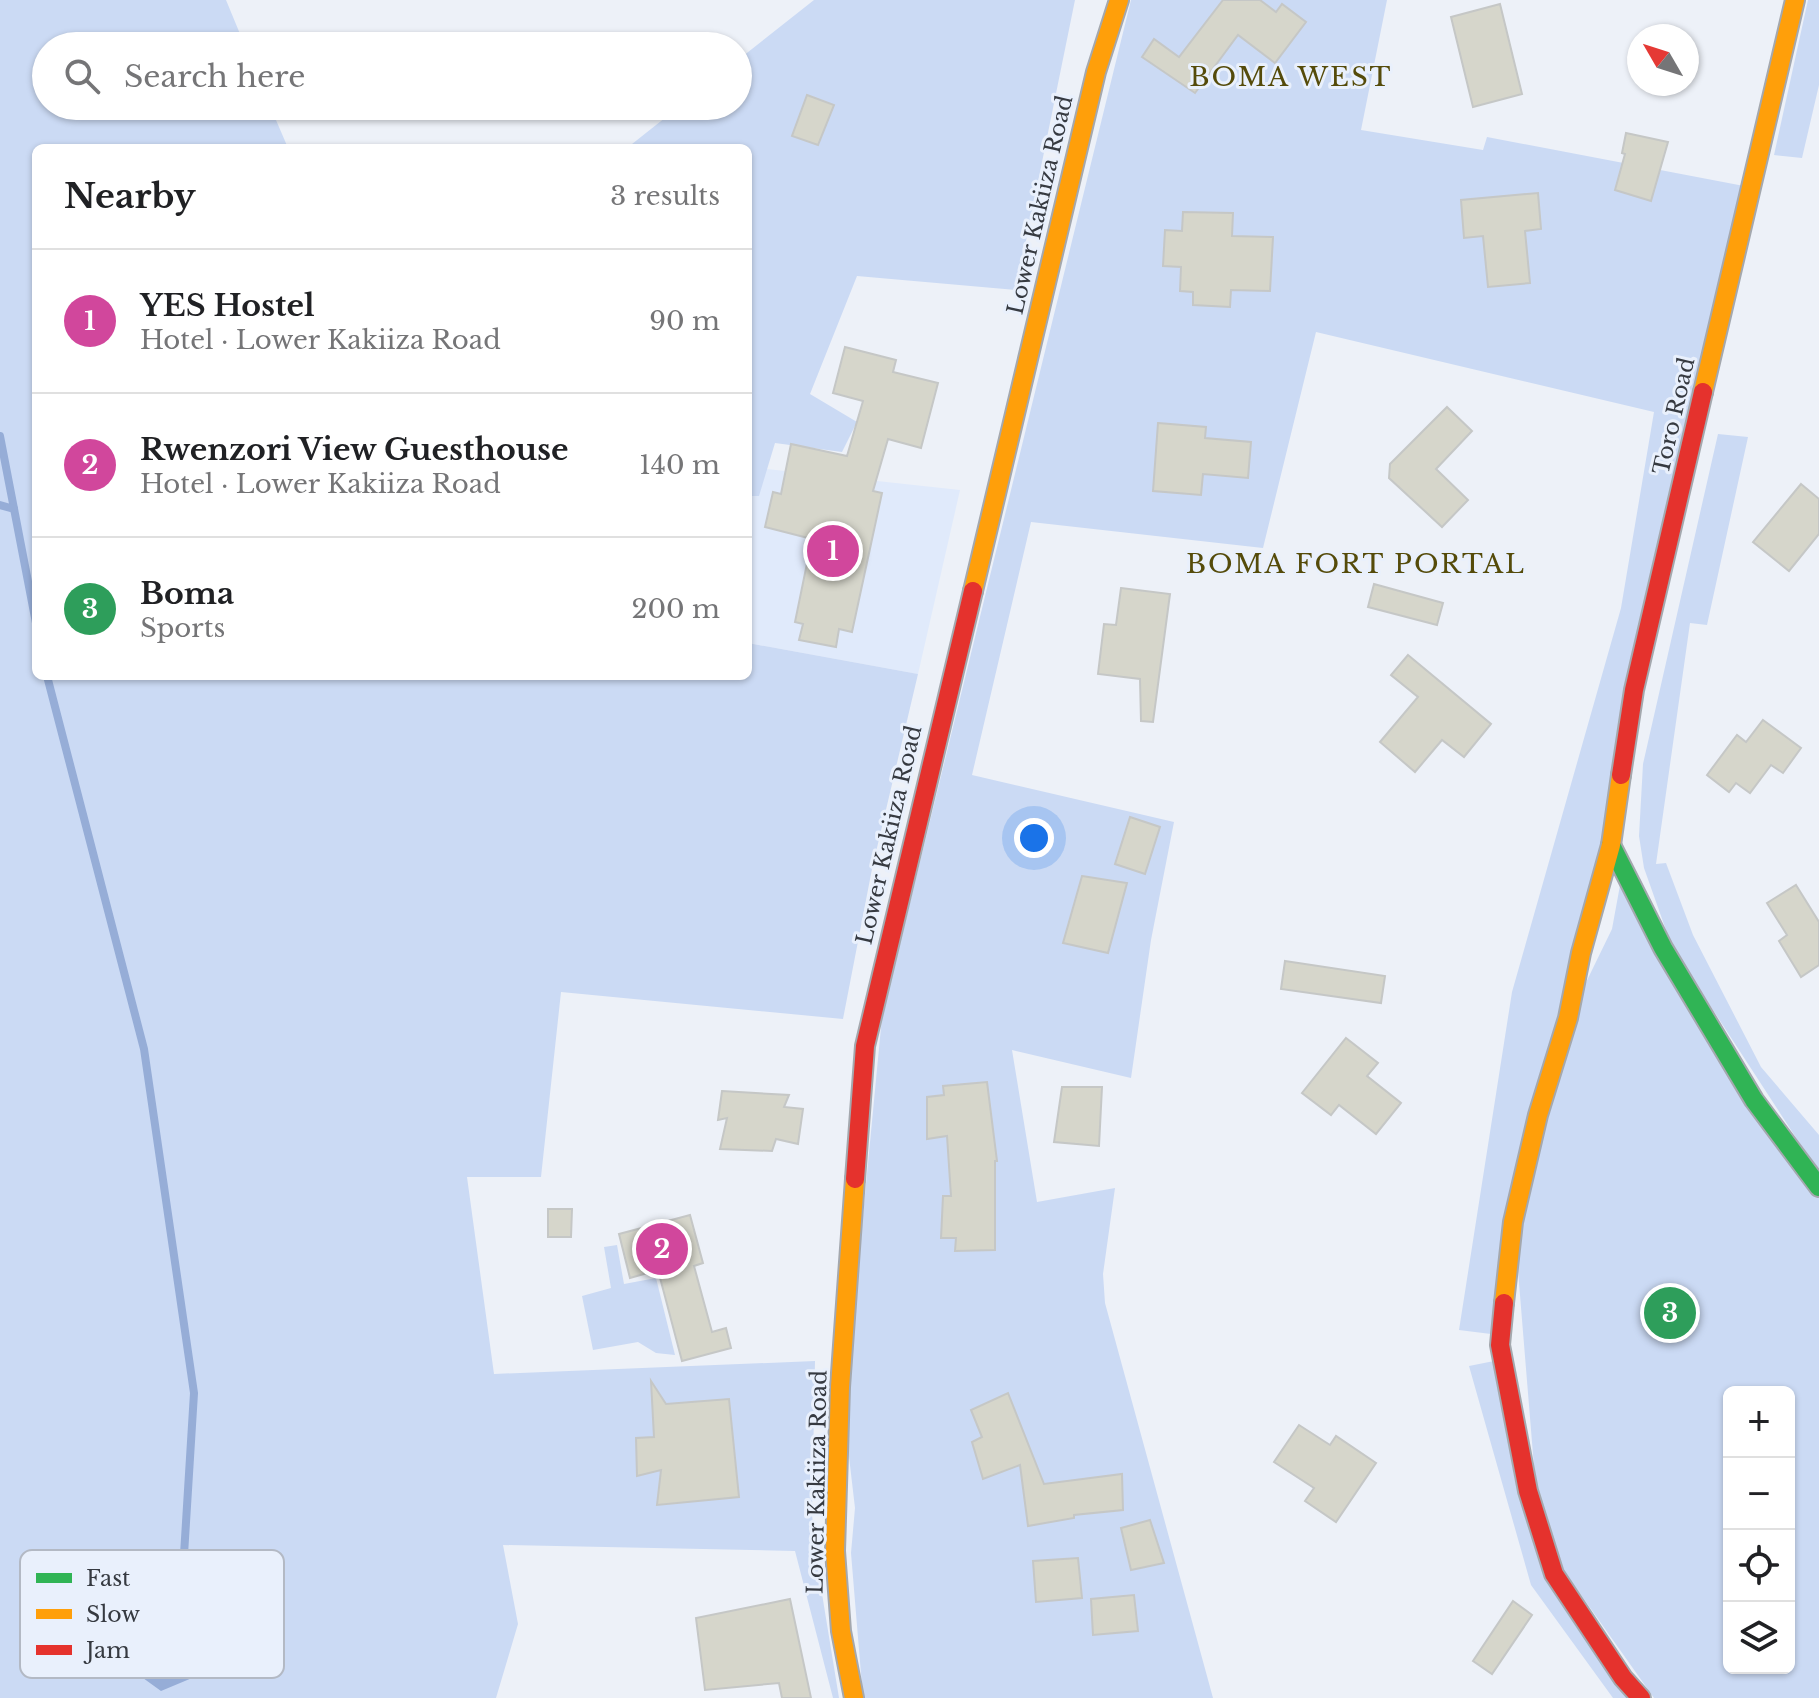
<!DOCTYPE html>
<html lang="en">
<head>
<meta charset="utf-8">
<style>
	:root { --surface:#fff; --page:#f6f6f6; --text:#202124; --muted:#757577; --line:#e0e0e0; --accent:#ea580c }
	body { margin:0; font-family:"Libre Baskerville",serif; background:var(--page); color:var(--text) }
	.controls { position:absolute; right:24px; bottom:24px; display:grid; overflow:hidden; border-radius:12px; box-shadow:0 2px 6px #0004 }
	.controls button { width:72px; height:72px; display:grid; place-items:center; padding:0; border:0; border-bottom:2px solid var(--line); background:var(--surface); color:var(--text); font:40px sans-serif }
	.compass { position:absolute; left:1627px; top:24px; width:72px; height:72px; border-radius:50%; background:var(--surface); box-shadow:0 2px 6px #0004; rotate:309deg }
	.you { position:absolute; left:1034px; top:838px; width:28px; height:28px; margin:-20px; border:6px solid #fff; border-radius:50%; background:#1a73e8; box-shadow:0 0 0 12px #1a73e833 }
	.badge { display:grid; place-items:center; width:52px; height:52px; border-radius:50%; background:var(--accent); color:#fff; font-size:26px; font-weight:700 }
	.pin { position:absolute; translate:-50% -50%; border:4px solid #fff; box-shadow:0 2px 8px #0006 }
	.list { margin:0; padding:0; list-style:none }
	h2 { display:flex; justify-content:space-between; align-items:center; height:104px; margin:0; padding:0 32px; font-size:34px }
	h2 small { font-size:26px; font-weight:400; color:var(--muted) }
	.list li { display:grid; grid-template-columns:52px 1fr auto; gap:24px; align-items:center; box-sizing:border-box; height:144px; padding:0 32px; border-top:2px solid var(--line) }
	.list b { display:block; font-size:30px; white-space:nowrap }
	.list p { margin:0; font-size:26px; white-space:nowrap; color:var(--muted) }
	.list em { font-size:26px; font-style:normal; color:var(--muted) }
	.icon { flex:none; width:44px; height:44px; fill:none; stroke:currentColor; stroke-width:2; stroke-linecap:round; stroke-linejoin:round }
	.map { position:relative; flex:none; width:1819px; height:1698px; overflow:hidden }
	.search { position:absolute; background:var(--surface); box-shadow:0 2px 6px #0004; left:32px; top:32px; width:720px; height:88px; display:flex; align-items:center; gap:20px; box-sizing:border-box; padding:0 28px; border-radius:44px; color:var(--muted); font-size:30px }
	.panel { position:absolute; background:var(--surface); box-shadow:0 2px 6px #0004; left:32px; top:144px; width:720px; height:536px; border-radius:12px }
	.map>svg:first-child { display:block }
</style>
</head>
<body>
<div class="map">
<svg width="1819" height="1698" viewBox="0 0 1819 1698">
	<rect width="100%" height="100%" fill="#edf1f8"/>
	<path fill="#e0eafb" d="M 748,467 L 960,490 L 918,674 L 748,643 Z"/>
	<g fill="#cbdaf4" fill-rule="evenodd">
		<path d="M 0,0 L 226,0 L 245,46 L 46,46 L 46,106 L 270,106 L 288,148 L 36,148 L 36,676 L 748,676 L 748,643 L 918,674 L 872,869 L 843,1019 L 561,992 L 541,1177 L 467,1177 L 494,1374 L 815,1361 L 812,1514 L 816,1557 L 839,1698 L 833,1698 L 795,1551 L 503,1545 L 518,1624 L 496,1698 L 0,1698 Z"/>
		<path d="M 814,0 L 1075,0 L 1016,290 L 857,276 L 810,394 L 857,422 L 842,452 L 775,443 L 759,496 L 748,496 L 748,148 L 627,148 L 680,106 L 738,106 L 738,60 Z"/>
		<path d="M 1131,0 L 1387,0 L 1361,130 L 1483,150 L 1487,137 L 1744,186 L 1499,1335 L 1459,1330 L 1512,992 L 1621,608 L 1654,412 L 1316,332 L 1263,548 L 1031,522 L 972,775 L 1174,822 L 1151,940 L 1131,1078 L 1012,1050 L 1037,1202 L 1115,1188 L 1103,1274 L 1105,1303 L 1213,1698 L 863,1698 L 851,1553 L 855,1508 L 844,1414 L 882,1017 Z"/>
		<path d="M 1808,0 L 1819,0 L 1819,85 L 1802,158 L 1774,155 Z"/>
		<path d="M 1718,434 L 1748,437 L 1707,625 L 1690,623 L 1656,864 L 1666,863 L 1693,935 L 1761,1067 L 1819,1135 L 1819,1173 L 1672,947 L 1644,868 L 1639,836 L 1643,764 Z"/>
		<path d="M 1623,869 L 1819,1187 L 1819,1698 L 1654,1698 L 1564,1571 L 1536,1491 L 1515,1234 L 1575,1005 L 1612,929 ZM 1729,1392 L 1789,1392 L 1789,1668 L 1729,1668 Z"/>
		<path d="M 617,1245 L 624,1284 L 656,1278 L 675,1355 L 656,1353 L 638,1342 L 593,1350 L 582,1296 L 611,1288 L 604,1247 Z"/>
		<path d="M 1494,1361 L 1515,1481 L 1631,1698 L 1613,1698 L 1531,1585 L 1469,1366 Z"/>
	</g>
	<path fill="#96add7" d="M 150,1578 L 154,1605 L 182,1587 L 191,1606 L 179,1620 L 193,1640 L 204,1673 L 161,1691 L 143,1678 L 122,1676 L 122,1647 L 129,1619 L 121,1589 Z"/>
	<g fill="none" stroke-linecap="round" stroke-linejoin="round">
		<g stroke="#96add7" stroke-width="8">
			<path d="M 0,436 L 36,623"/>
			<path d="M 0,505 L 14,509"/>
			<path d="M 47,676 L 144,1049 L 194,1393 L 182,1587"/>
		</g>
	</g>
	<g fill="#d6d6cb" stroke="#c5c7c6" stroke-width="2">
		<path d="M 1223,0 L 1260,0 L 1276,12 L 1282,4 L 1306,22 L 1275,63 L 1238,35 L 1195,93 L 1142,57 L 1154,39 L 1179,57 Z"/>
		<path d="M 1500,4 L 1522,94 L 1473,107 L 1451,17 Z"/>
		<path d="M 807,95 L 834,105 L 818,145 L 792,136 Z"/>
		<path d="M 1626,133 L 1668,142 L 1651,201 L 1615,190 L 1625,154 L 1622,153 Z"/>
		<path d="M 1538,193 L 1541,229 L 1525,231 L 1530,283 L 1488,287 L 1483,236 L 1464,238 L 1461,200 Z"/>
		<path d="M 1183,212 L 1233,213 L 1232,236 L 1273,237 L 1270,291 L 1231,290 L 1230,307 L 1193,305 L 1193,292 L 1180,291 L 1181,267 L 1163,266 L 1165,230 L 1182,231 Z"/>
		<path d="M 845,347 L 896,360 L 893,372 L 938,383 L 921,448 L 888,439 L 873,491 L 882,493 L 852,632 L 839,629 L 836,647 L 799,640 L 803,624 L 795,622 L 812,539 L 765,527 L 773,492 L 781,494 L 791,444 L 847,456 L 863,401 L 833,393 Z"/>
		<path d="M 1447,407 L 1472,431 L 1436,469 L 1468,500 L 1442,527 L 1389,478 L 1390,464 Z"/>
		<path d="M 1158,423 L 1206,427 L 1205,438 L 1251,442 L 1248,478 L 1203,474 L 1201,495 L 1153,491 Z"/>
		<path d="M 1801,484 L 1819,499 L 1819,534 L 1789,571 L 1753,542 Z"/>
		<path d="M 1374,584 L 1443,603 L 1437,625 L 1368,607 Z"/>
		<path d="M 1121,588 L 1170,594 L 1153,722 L 1141,721 L 1140,679 L 1098,674 L 1104,624 L 1116,625 Z"/>
		<path d="M 1408,655 L 1491,724 L 1464,757 L 1442,740 L 1415,772 L 1380,742 L 1418,697 L 1391,675 Z"/>
		<path d="M 1763,720 L 1801,748 L 1783,773 L 1771,765 L 1750,793 L 1736,783 L 1729,792 L 1707,775 L 1737,735 L 1746,742 Z"/>
		<path d="M 1130,817 L 1160,827 L 1145,874 L 1115,864 Z"/>
		<path d="M 1082,876 L 1127,883 L 1108,953 L 1063,943 Z"/>
		<path d="M 1796,885 L 1819,922 L 1819,965 L 1801,977 L 1779,941 L 1787,935 L 1767,903 Z"/>
		<path d="M 1285,961 L 1385,976 L 1381,1003 L 1281,989 Z"/>
		<path d="M 1346,1038 L 1378,1063 L 1367,1076 L 1401,1103 L 1376,1134 L 1339,1105 L 1331,1115 L 1302,1093 Z"/>
		<path d="M 987,1082 L 997,1161 L 995,1161 L 995,1250 L 955,1251 L 956,1238 L 941,1238 L 943,1196 L 951,1196 L 947,1136 L 927,1139 L 927,1097 L 944,1095 L 943,1086 Z"/>
		<path d="M 1062,1087 L 1102,1087 L 1099,1146 L 1054,1142 Z"/>
		<path d="M 722,1091 L 789,1095 L 784,1107 L 803,1109 L 798,1144 L 776,1139 L 772,1151 L 720,1149 L 727,1118 L 718,1120 Z"/>
		<path d="M 548,1209 L 572,1209 L 571,1237 L 548,1237 Z"/>
		<path d="M 690,1215 L 703,1263 L 694,1266 L 712,1332 L 726,1328 L 731,1348 L 682,1361 L 658,1270 L 630,1278 L 619,1234 Z"/>
		<path d="M 651,1381 L 666,1404 L 729,1399 L 739,1497 L 657,1505 L 661,1470 L 637,1476 L 636,1438 L 654,1437 Z"/>
		<path d="M 1008,1393 L 1044,1484 L 1122,1474 L 1123,1510 L 1074,1515 L 1074,1518 L 1028,1526 L 1020,1465 L 983,1479 L 972,1442 L 982,1437 L 971,1410 Z"/>
		<path d="M 1299,1425 L 1330,1445 L 1336,1436 L 1376,1463 L 1336,1522 L 1305,1501 L 1314,1488 L 1274,1462 Z"/>
		<path d="M 1150,1520 L 1164,1563 L 1131,1570 L 1121,1528 Z"/>
		<path d="M 1078,1558 L 1082,1598 L 1036,1602 L 1033,1561 Z"/>
		<path d="M 1134,1595 L 1138,1631 L 1093,1635 L 1091,1599 Z"/>
		<path d="M 790,1599 L 811,1698 L 782,1698 L 779,1683 L 705,1690 L 696,1618 Z"/>
		<path d="M 1513,1601 L 1532,1615 L 1492,1674 L 1473,1661 Z"/>
	</g>
	<g fill="none" stroke-linecap="round" stroke-linejoin="round">
		<g stroke="#a4a8ae" stroke-width="22">
			<path id="fast" d="M 1611,845 L 1663,948 L 1754,1100 L 1819,1187"/>
		</g>
		<g stroke="#a4a8ae" stroke-width="22">
			<g id="slow">
				<path d="M 1703,392 L 1795,0"/>
				<path d="M 973,591 L 1096,72 L 1119,0"/>
				<path d="M 1504,1303 L 1513,1222 L 1538,1115 L 1568,1018 L 1581,953 L 1611,845 L 1621,775"/>
				<path d="M 854,1698 L 841,1631 L 835,1551 L 840,1387 L 855,1179"/>
			</g>
		</g>
		<g stroke="#a4a8ae" stroke-width="22">
			<g id="jam">
				<path d="M 1621,775 L 1634,690 L 1703,392"/>
				<path d="M 855,1179 L 865,1046 L 973,591"/>
				<path d="M 1504,1303 L 1500,1345 L 1528,1491 L 1554,1574 L 1623,1678 L 1641,1698"/>
			</g>
		</g>
		<use href="#fast" stroke="#30b455" stroke-width="18"/>
		<use href="#slow" stroke="#ff9f0a" stroke-width="18"/>
		<use href="#jam" stroke="#e5322d" stroke-width="18"/>
	</g>
	<g text-anchor="middle" dominant-baseline="central" stroke-width="6" stroke-linejoin="round" paint-order="stroke">
		<g font-size="22" fill="#363a41" stroke="#e9f0fc">
			<text transform="translate(1040 205) rotate(-77)">Lower Kakiiza Road</text>
			<text transform="translate(1674 416) rotate(-77)">Toro Road</text>
			<text transform="translate(889 835) rotate(-77)">Lower Kakiiza Road</text>
			<text transform="translate(817 1482) rotate(-89)">Lower Kakiiza Road</text>
		</g>
		<g font-size="26" letter-spacing="2" fill="#554b0a" stroke="#e9f0fc">
			<text x="1291" y="77">BOMA WEST</text>
			<text x="1356" y="564">BOMA FORT PORTAL</text>
		</g>
	</g>
	<rect x="20" y="1550" width="264" height="128" rx="12" fill="#e9f0fc" stroke="#b3b9c4" stroke-width="2"/>
	<rect x="36" y="1573" width="36" height="10" fill="#30b455"/>
	<rect x="36" y="1609" width="36" height="10" fill="#ff9f0a"/>
	<rect x="36" y="1645" width="36" height="10" fill="#e5322d"/>
	<g font-size="22" fill="#363a41">
		<text x="86" y="1586">Fast</text>
		<text x="86" y="1622">Slow</text>
		<text x="86" y="1658">Jam</text>
	</g>
</svg>
<div class="controls">
<button>+</button>
<button>−</button>
<button><svg class="icon" aria-label="locate" viewBox="0 0 24 24"><circle cx="12" cy="12" r="6"/><path d="M12 2v4M12 18v4M2 12h4M18 12h4"/></svg></button>
<button><svg class="icon" aria-label="layers" viewBox="0 0 24 24"><path d="M12 4l9 5-9 5-9-5zM3 14l9 5 9-5"/></svg></button>
</div>
<svg class="compass" viewBox="-18 -18 36 36"><path d="M0-13l5 13h-10z" fill="#e53935"/><path d="M0 13l5-13h-10z" fill="#757577"/></svg>
<div class="you"></div>
<div class="pin badge" style="left:833px;top:551px;background:#d1479c">1</div>
<div class="pin badge" style="left:662px;top:1249px;background:#d1479c">2</div>
<div class="pin badge" style="left:1670px;top:1313px;background:#2e9e5b">3</div>
<div class="search"><svg class="icon" aria-label="search" viewBox="0 0 24 24"><circle cx="10" cy="10" r="6"/><path d="M15 15l6 6"/></svg>Search here</div>
<section class="panel">
<h2>Nearby<small>3 results</small></h2>
<ul class="list">
<li><span class="badge" style="background:#d1479c">1</span><div><b>YES Hostel</b><p>Hotel · Lower Kakiiza Road</p></div><em>90 m</em></li>
<li><span class="badge" style="background:#d1479c">2</span><div><b>Rwenzori View Guesthouse</b><p>Hotel · Lower Kakiiza Road</p></div><em>140 m</em></li>
<li><span class="badge" style="background:#2e9e5b">3</span><div><b>Boma</b><p>Sports</p></div><em>200 m</em></li>
</ul>
</section>
</div>
</body>
</html>
